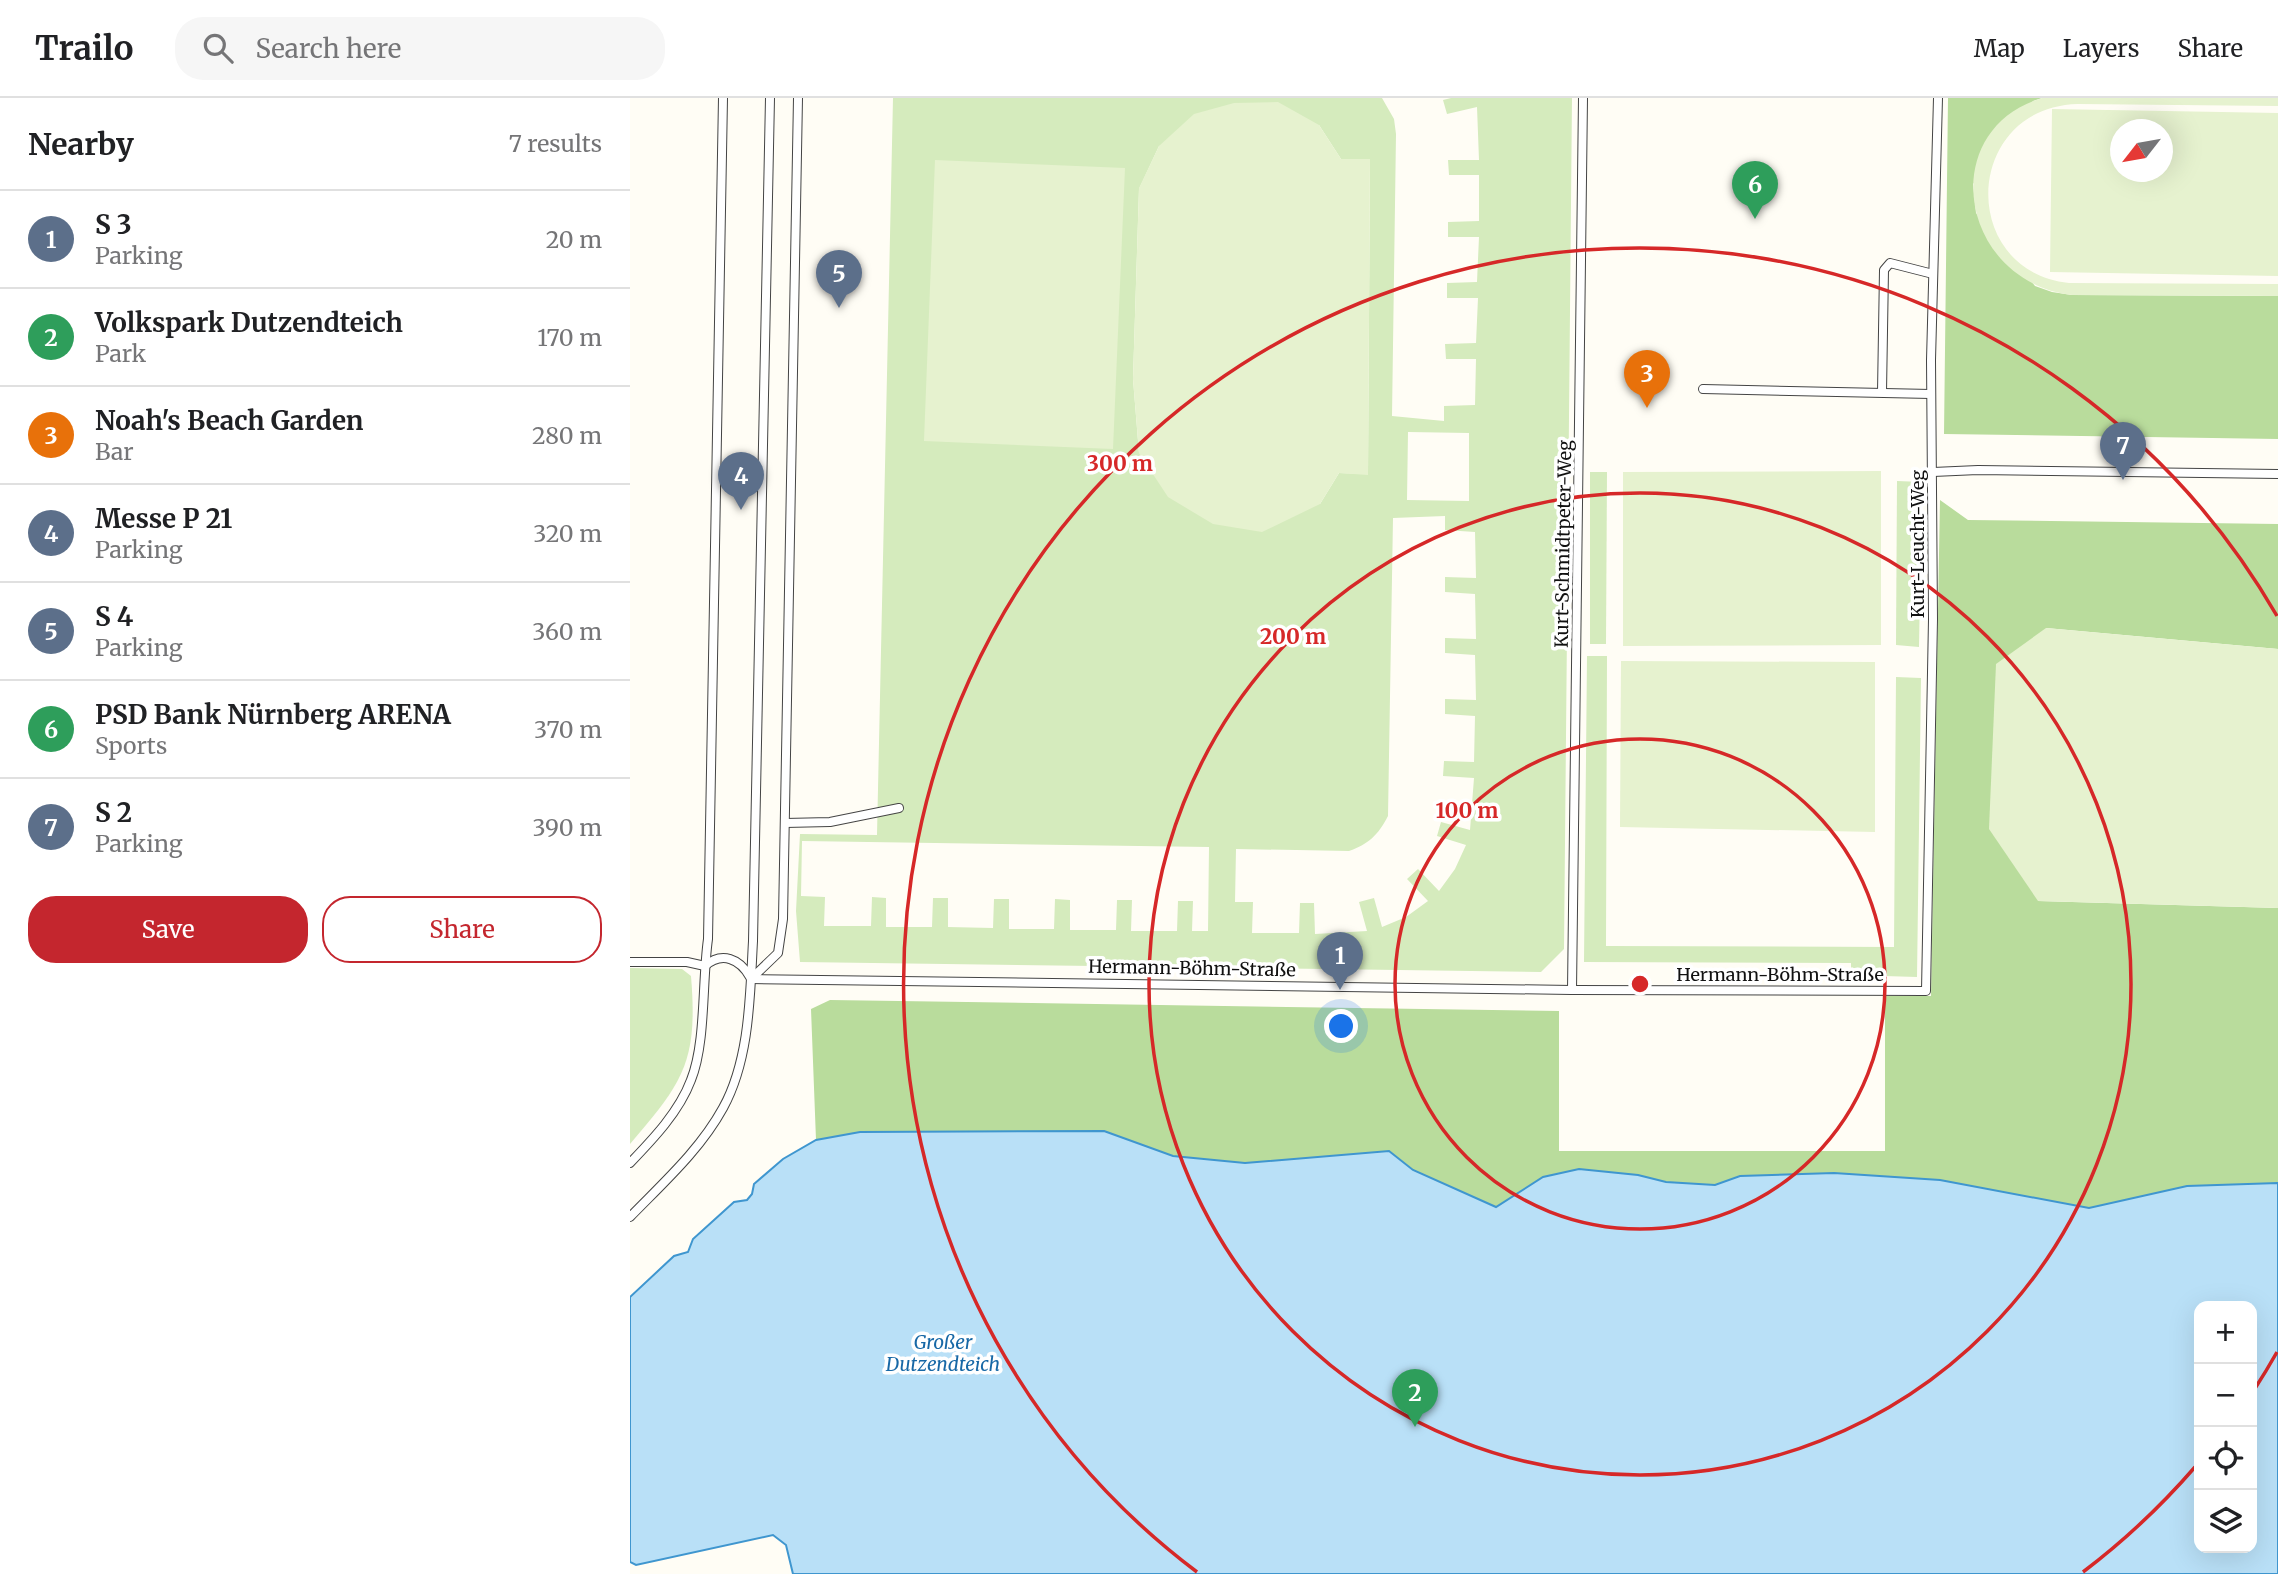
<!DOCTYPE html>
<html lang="en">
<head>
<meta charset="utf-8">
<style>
	:root { --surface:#fff; --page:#f6f6f6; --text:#202124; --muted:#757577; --line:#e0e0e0; --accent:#c4262e }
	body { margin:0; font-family:Merriweather,serif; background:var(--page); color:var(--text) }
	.controls { position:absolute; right:21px; bottom:21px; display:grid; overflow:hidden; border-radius:14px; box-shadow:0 7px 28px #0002 }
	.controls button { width:63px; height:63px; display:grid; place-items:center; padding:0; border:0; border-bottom:2px solid var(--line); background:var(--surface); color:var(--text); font:35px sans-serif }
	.compass { position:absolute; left:1480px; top:21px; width:63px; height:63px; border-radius:50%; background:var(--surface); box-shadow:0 7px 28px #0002; rotate:239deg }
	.you { position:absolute; left:712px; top:929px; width:24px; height:24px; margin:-18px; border:5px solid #fff; border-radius:50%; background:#1a73e8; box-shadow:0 0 0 10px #1a73e833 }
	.badge { display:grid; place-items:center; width:46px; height:46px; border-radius:50%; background:var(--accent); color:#fff; font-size:23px; font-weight:700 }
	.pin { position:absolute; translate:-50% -58px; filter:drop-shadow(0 2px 4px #0008) }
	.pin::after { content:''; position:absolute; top:37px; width:24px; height:21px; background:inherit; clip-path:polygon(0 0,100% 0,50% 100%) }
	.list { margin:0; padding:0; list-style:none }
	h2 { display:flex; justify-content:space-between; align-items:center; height:91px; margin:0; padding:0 28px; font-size:30px }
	h2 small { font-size:23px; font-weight:400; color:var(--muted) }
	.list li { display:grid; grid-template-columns:46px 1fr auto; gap:21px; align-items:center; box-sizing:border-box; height:98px; padding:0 28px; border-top:2px solid var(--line) }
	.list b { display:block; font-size:26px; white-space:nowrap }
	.list p { margin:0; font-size:23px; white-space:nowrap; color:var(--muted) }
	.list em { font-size:23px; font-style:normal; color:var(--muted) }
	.actions { display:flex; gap:14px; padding:21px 28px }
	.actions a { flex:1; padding:16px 0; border:2px solid var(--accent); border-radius:28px; text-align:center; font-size:24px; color:var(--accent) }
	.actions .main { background:var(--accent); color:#fff }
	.icon { flex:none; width:38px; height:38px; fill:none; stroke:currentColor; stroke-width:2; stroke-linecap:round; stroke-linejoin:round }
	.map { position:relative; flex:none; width:1648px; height:1476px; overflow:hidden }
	header { display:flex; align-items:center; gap:42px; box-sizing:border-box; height:98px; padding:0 35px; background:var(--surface); border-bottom:2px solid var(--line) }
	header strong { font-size:33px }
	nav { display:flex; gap:38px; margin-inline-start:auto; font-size:24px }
	.search { width:490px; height:63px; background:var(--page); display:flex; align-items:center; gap:18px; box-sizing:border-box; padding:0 24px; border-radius:28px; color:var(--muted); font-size:26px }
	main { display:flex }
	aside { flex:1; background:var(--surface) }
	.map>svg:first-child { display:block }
</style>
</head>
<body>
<header>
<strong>Trailo</strong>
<div class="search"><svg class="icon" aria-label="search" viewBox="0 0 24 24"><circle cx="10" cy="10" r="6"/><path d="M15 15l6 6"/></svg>Search here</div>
<nav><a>Map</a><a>Layers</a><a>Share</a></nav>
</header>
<main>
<aside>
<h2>Nearby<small>7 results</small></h2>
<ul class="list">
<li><span class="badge" style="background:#5c6f8a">1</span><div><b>S 3</b><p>Parking</p></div><em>20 m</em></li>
<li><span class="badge" style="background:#2e9e5b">2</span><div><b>Volkspark Dutzendteich</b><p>Park</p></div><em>170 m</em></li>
<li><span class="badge" style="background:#e8710a">3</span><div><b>Noah's Beach Garden</b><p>Bar</p></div><em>280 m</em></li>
<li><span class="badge" style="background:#5c6f8a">4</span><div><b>Messe P 21</b><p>Parking</p></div><em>320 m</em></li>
<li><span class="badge" style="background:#5c6f8a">5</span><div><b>S 4</b><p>Parking</p></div><em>360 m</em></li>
<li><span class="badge" style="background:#2e9e5b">6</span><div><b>PSD Bank Nürnberg ARENA</b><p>Sports</p></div><em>370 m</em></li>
<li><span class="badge" style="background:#5c6f8a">7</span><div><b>S 2</b><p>Parking</p></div><em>390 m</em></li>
</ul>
<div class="actions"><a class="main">Save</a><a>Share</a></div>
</aside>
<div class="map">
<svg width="1648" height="1476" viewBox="0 0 1648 1476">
	<rect width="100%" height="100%" fill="#fffdf5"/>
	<g fill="#d5ebbd" fill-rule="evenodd">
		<path d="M 263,0 L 752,0 L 764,21 L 766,36 L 762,318 L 814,323 L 814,308 L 845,307 L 846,261 L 816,261 L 815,246 L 846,245 L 848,200 L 817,200 L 817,185 L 847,184 L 849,139 L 818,139 L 818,124 L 849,123 L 849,77 L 819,77 L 818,62 L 849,62 L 847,9 L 817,16 L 813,2 L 821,0 L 942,0 L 934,851 L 911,874 L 170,864 L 166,813 L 170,736 L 247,737 ZM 689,27 L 711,61 L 740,62 L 738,376 L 709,375 L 690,406 L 509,355 L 503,281 L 509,91 L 529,48 ZM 778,334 L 839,335 L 839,403 L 777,402 ZM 815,418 L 815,432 L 845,434 L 846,480 L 815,479 L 815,494 L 845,496 L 846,541 L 815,540 L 815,555 L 845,557 L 846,602 L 815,601 L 815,616 L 845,618 L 844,664 L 814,663 L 813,678 L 844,680 L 840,732 L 811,724 L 807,738 L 836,747 L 825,771 L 809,793 L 788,771 L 777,781 L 798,803 L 776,819 L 752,829 L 744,800 L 729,804 L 737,833 L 685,836 L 684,805 L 670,805 L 669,835 L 622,835 L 623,804 L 605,804 L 606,751 L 719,753 C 739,746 748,737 758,718 L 763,420 ZM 172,743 L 579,749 L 578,833 L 562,833 L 563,803 L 548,803 L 547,833 L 501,833 L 502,802 L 487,802 L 486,832 L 440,832 L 440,802 L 425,801 L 424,831 L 379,831 L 379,801 L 364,801 L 363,830 L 318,829 L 318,800 L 303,800 L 302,829 L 256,829 L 256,800 L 242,799 L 241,828 L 194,828 L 195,799 L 171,798 Z"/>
		<path d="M 960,374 L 977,374 L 976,546 L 960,546 Z"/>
		<path d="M 1267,383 L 1292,384 L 1289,549 L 1266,547 Z"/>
		<path d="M 957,558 L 977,558 L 976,848 L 1264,849 L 1266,579 L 1291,580 L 1287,879 L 1221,877 L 1221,865 L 954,864 Z"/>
		<path d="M 0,870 L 52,871 L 61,878 C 68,963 54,983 0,1046 Z"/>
	</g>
	<g fill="#b9dc9c">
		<path d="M 1318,0 L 1412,0 L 1403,3 L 1343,86 L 1346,115 L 1405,188 L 1422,194 L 1442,197 L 1648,198 L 1648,341 L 1314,336 Z"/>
		<path d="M 1310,402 L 1338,422 L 1648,426 L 1648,551 L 1416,530 L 1408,803 L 1648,810 L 1648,1085 L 1557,1088 L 1459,1110 L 1310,1082 L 1204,1075 L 1110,1078 L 1085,1087 L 1036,1084 L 1008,1077 L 913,1079 L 866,1109 L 783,1072 L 759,1053 L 615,1065 L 543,1058 L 474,1033 L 230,1034 L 186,1042 L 181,911 L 200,902 L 929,913 L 929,1053 L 1255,1053 L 1255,898 L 1301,898 Z"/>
	</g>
	<g fill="#e6f2cf" fill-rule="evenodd">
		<path d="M 1412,0 L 1648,0 L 1648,8 L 1448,6 C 1333,9 1327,173 1439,185 L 1648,186 L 1648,198 L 1442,197 C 1329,183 1305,32 1412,0 Z"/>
		<path d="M 648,4 L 689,27 L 711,61 L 740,61 L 738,377 L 709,375 L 690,406 L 632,434 L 583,426 L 538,399 L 509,355 L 503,281 L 509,90 L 529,48 L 564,16 L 604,5 Z"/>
		<path d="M 1422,11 L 1648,15 L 1648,178 L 1420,174 ZM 1490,32 L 1532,32 L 1532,74 L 1490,74 Z"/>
		<path d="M 305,62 L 495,70 L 483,351 L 294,343 Z"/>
		<path d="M 1251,373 L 1251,547 L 993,548 L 993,374 Z"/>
		<path d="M 1416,530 L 1648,551 L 1648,810 L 1408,803 L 1359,731 L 1366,566 Z"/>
		<path d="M 991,563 L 1245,564 L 1245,734 L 990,729 Z"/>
	</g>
	<path fill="#b9e0f7" stroke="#3f96cf" stroke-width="2" fill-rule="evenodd" d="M 474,1033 L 543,1058 L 615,1065 L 759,1053 L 783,1072 L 866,1109 L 913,1079 L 949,1071 L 1008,1077 L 1036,1084 L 1085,1087 L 1110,1078 L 1204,1075 L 1310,1082 L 1459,1110 L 1557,1088 L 1648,1085 L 1648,1476 L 163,1476 L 156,1447 L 143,1437 L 6,1467 L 0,1464 L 0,1199 L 44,1158 L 58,1154 L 63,1141 L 104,1104 L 117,1102 L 122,1096 L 124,1086 L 153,1061 L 186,1042 L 230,1034 ZM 1569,1208 L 1622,1208 L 1622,1450 L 1569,1450 Z"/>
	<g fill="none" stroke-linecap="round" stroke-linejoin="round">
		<g stroke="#444" stroke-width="10">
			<g id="service">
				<path d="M 1073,291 L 1301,296"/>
				<path d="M 1252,294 L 1254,172 L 1260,165 L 1303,176"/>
				<path d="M 1303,374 L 1348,372 L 1648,376"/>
				<path d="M 155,725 L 200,724 L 269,710"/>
				<path d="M 0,864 L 57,864 L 75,868"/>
				<path d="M 75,868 C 92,853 110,861 120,879"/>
				<path d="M 121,881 L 942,892 L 1296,893 L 1303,521 L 1301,262 L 1308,0"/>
				<path d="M 121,881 L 148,855 L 153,821 L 168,0"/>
				<path d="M 942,892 L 953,0"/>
				<path d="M 0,1065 C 23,1041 49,1014 61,982 C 76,945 72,883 78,841 L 93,0"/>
				<path d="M 0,1119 C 33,1085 70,1052 93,1010 C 120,961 120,897 123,843 L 140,0"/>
			</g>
		</g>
		<use href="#service" stroke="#fff" stroke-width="8"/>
	</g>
	<g fill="none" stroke="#d62828" stroke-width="3.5">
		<circle cx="1010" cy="886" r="245"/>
		<circle cx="1010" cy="886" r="491"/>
		<path d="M1647 1254A736 736 0 0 1 1624 1292M1565 1369A736 736 0 0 1 1453 1474M567 1474A736 736 0 1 1 1647 518"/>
	</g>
	<g text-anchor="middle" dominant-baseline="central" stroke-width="7" stroke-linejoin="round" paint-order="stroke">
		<g font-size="18" fill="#111" stroke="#fff">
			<text transform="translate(933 446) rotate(-89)">Kurt-Schmidtpeter-Weg</text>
			<text transform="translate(1287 446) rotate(-90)">Kurt-Leucht-Weg</text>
			<text transform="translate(562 870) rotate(1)">Hermann-Böhm-Straße</text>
			<text x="1150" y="876">Hermann-Böhm-Straße</text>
		</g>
		<g font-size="19" font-style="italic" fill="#1768a6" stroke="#fff">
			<text x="313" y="1244">Großer<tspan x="313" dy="22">Dutzendteich</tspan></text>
		</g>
	</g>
	<circle cx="1010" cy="886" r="10" fill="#d62828" stroke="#fff" stroke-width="3.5"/>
	<g font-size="21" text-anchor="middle" font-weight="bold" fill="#d62828" stroke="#fff" stroke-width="7" stroke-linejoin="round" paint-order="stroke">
		<text x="490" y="373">300 m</text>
		<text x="663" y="546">200 m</text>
		<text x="837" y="720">100 m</text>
	</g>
</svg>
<div class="controls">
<button>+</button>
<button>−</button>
<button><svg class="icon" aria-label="locate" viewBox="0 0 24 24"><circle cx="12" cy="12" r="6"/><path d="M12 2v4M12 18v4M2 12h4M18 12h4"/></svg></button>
<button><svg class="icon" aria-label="layers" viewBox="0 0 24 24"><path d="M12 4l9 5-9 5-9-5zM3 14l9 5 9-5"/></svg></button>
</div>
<svg class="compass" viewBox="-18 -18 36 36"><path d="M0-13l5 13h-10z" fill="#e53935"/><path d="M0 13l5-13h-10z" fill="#757577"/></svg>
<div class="you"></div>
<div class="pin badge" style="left:710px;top:892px;background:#5c6f8a">1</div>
<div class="pin badge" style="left:785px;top:1329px;background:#2e9e5b">2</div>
<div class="pin badge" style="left:1017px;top:310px;background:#e8710a">3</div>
<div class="pin badge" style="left:111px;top:412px;background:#5c6f8a">4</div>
<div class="pin badge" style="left:209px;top:210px;background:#5c6f8a">5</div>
<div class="pin badge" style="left:1125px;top:121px;background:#2e9e5b">6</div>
<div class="pin badge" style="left:1493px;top:382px;background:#5c6f8a">7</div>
</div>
</main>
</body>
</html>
